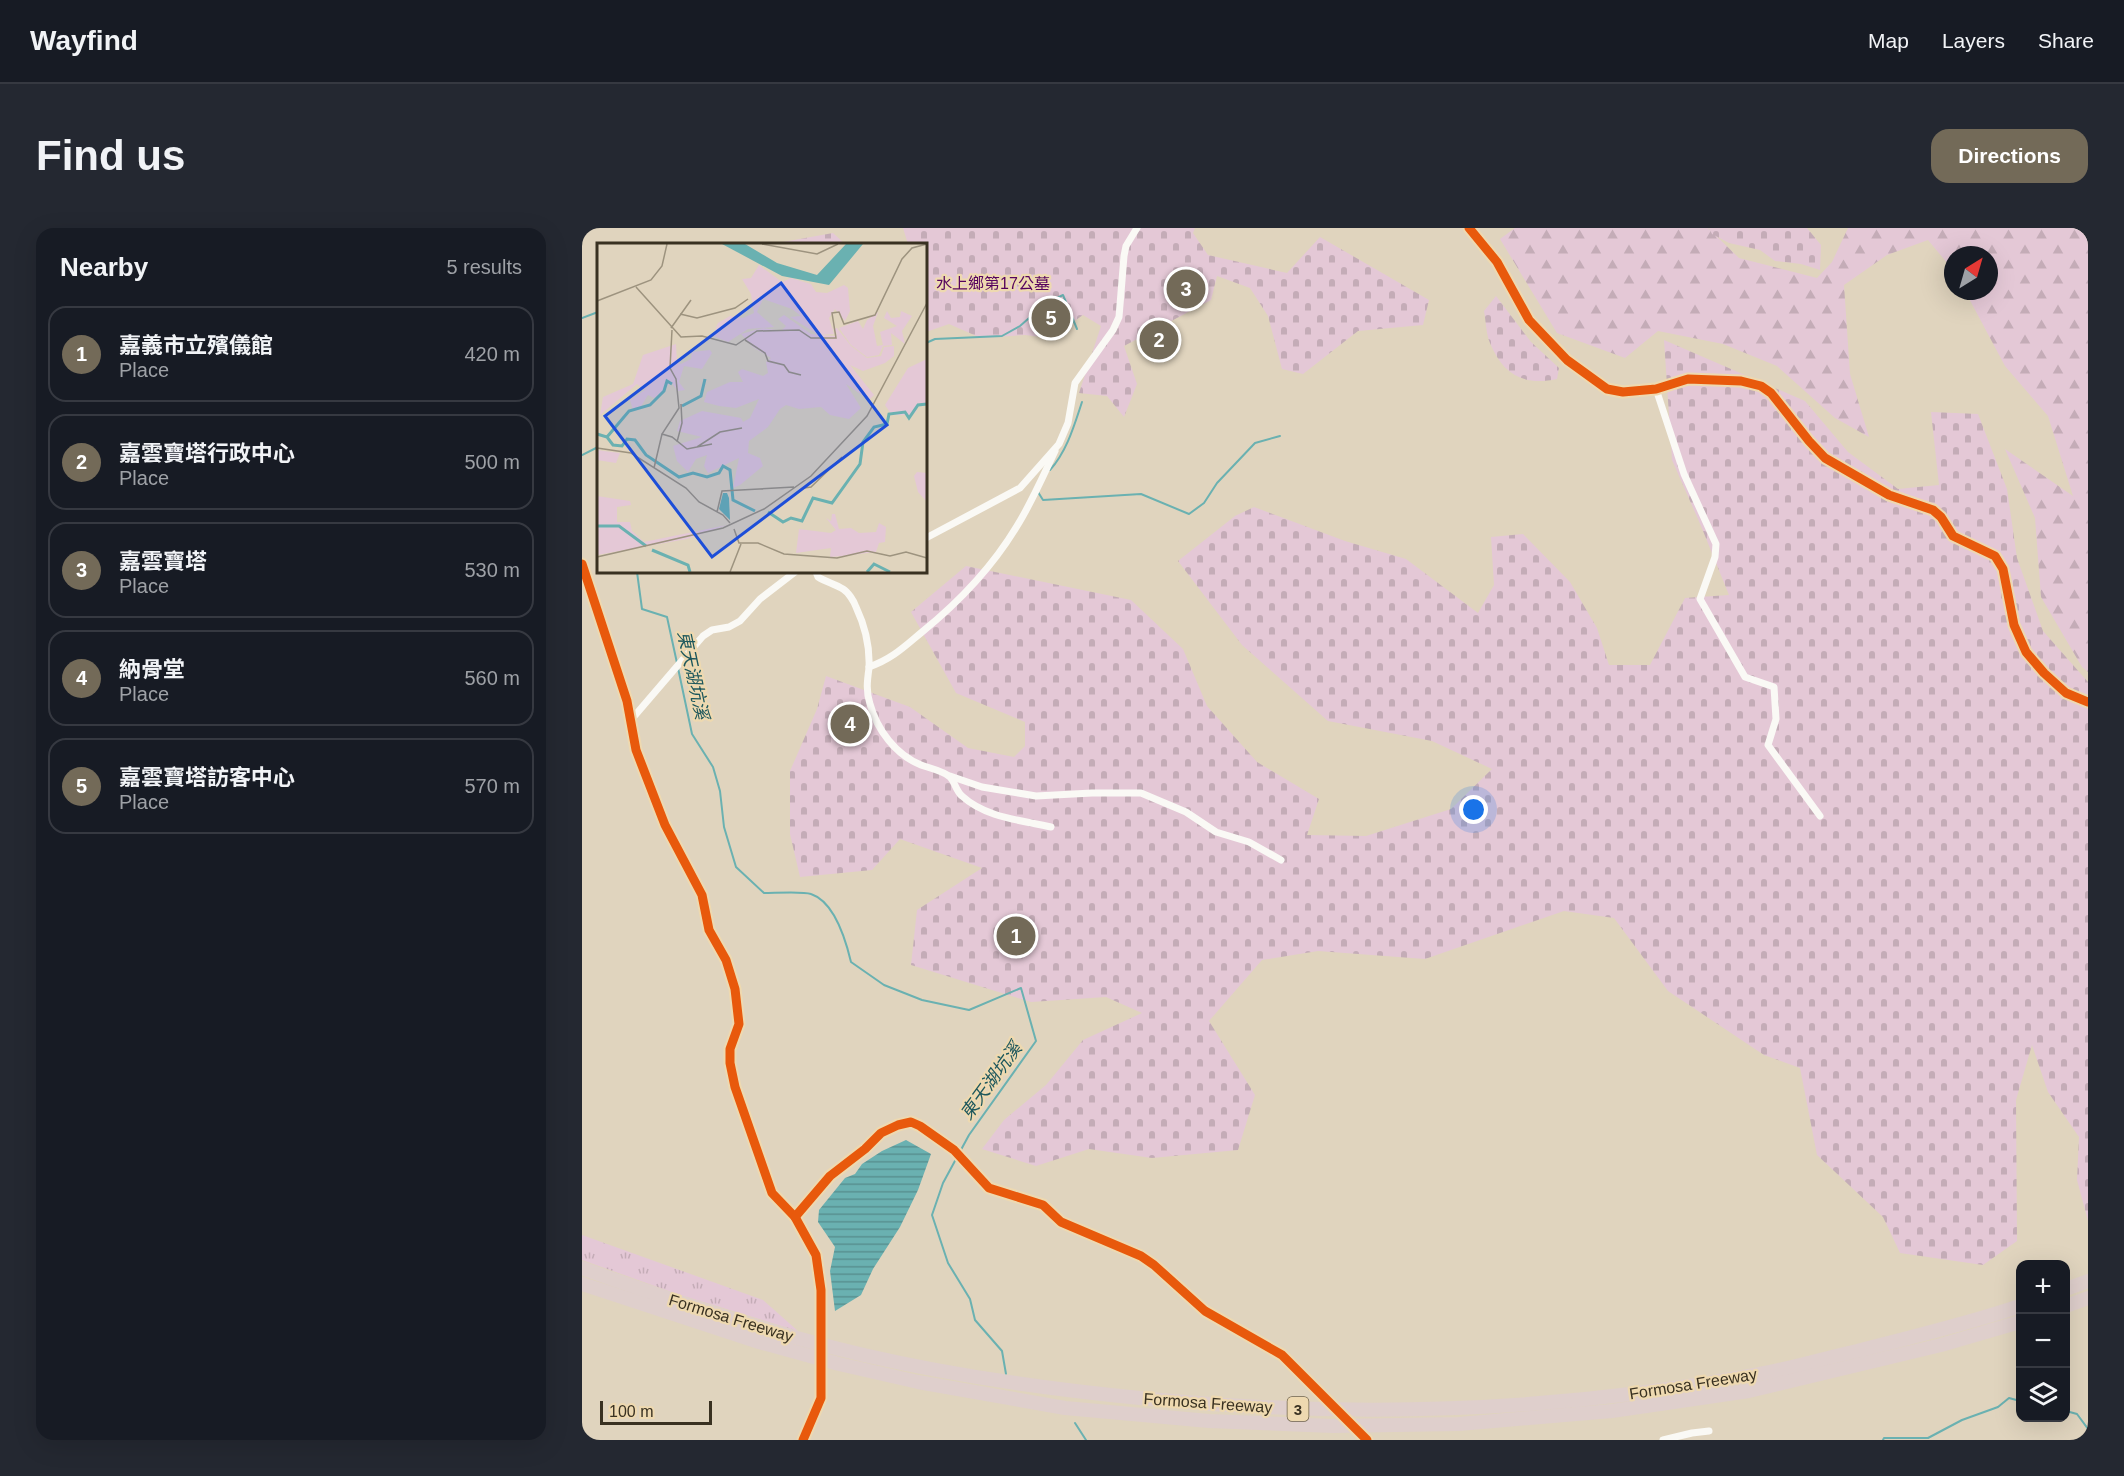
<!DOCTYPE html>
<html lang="en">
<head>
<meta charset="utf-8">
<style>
	:root { --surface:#171b24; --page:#242831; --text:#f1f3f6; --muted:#9ea1a6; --line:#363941; --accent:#736a58 }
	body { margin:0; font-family:Helvetica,"Noto Sans TC",sans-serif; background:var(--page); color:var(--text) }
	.controls { position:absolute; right:18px; bottom:18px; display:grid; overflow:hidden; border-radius:12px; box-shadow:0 6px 24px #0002 }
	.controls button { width:54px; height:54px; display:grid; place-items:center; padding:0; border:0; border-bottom:2px solid var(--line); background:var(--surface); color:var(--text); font:30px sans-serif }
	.compass { position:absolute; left:1362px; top:18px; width:54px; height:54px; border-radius:50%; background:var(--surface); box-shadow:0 6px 24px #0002; rotate:37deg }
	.scale { position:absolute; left:18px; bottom:15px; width:112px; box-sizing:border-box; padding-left:6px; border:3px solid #393121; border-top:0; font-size:16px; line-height:21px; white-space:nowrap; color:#393121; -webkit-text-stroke:4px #eed9b0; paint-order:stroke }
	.you { position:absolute; left:892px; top:582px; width:21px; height:21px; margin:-15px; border:4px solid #fff; border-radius:50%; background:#1a73e8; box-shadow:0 0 0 9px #1a73e833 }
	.badge { display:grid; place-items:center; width:39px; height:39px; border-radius:50%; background:var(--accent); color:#fff; font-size:20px; font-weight:700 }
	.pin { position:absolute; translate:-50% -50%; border:3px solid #fff; box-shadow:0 2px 6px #0006 }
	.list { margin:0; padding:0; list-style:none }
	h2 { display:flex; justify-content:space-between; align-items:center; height:78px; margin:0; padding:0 24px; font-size:26px }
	h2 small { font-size:20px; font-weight:400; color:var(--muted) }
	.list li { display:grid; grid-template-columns:39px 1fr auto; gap:18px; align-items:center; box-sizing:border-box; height:96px; margin:0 12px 12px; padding:0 12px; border:2px solid var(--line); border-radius:18px }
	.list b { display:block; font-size:22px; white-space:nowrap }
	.list p { margin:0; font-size:20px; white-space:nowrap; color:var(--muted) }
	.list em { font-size:20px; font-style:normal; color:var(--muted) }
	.icon { flex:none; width:33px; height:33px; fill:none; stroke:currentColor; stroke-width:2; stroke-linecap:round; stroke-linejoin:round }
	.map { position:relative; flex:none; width:1506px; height:1212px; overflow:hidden; border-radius:18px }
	header { display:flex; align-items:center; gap:36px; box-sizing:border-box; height:84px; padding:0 30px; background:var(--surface); border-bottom:2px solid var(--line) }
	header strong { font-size:28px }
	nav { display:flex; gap:33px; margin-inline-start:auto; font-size:21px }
	.intro { display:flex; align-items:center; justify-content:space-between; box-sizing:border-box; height:144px; padding:0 36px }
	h1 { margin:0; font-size:42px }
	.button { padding:15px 27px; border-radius:18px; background:var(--accent); color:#fff; font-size:21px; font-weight:700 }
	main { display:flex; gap:36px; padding:0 36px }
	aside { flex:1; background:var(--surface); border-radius:18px; box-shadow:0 6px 24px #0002 }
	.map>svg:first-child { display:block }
</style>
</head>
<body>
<header>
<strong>Wayfind</strong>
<nav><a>Map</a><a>Layers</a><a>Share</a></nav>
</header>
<div class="intro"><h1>Find us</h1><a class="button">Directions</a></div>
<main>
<aside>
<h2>Nearby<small>5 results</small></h2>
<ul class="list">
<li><span class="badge">1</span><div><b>嘉義市立殯儀館</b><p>Place</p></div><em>420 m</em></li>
<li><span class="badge">2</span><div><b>嘉雲寶塔行政中心</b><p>Place</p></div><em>500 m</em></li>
<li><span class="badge">3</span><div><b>嘉雲寶塔</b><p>Place</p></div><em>530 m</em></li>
<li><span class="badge">4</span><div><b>納骨堂</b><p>Place</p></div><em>560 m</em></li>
<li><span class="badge">5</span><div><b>嘉雲寶塔訪客中心</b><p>Place</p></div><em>570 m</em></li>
</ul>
</aside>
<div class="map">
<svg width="1506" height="1212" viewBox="0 0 1506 1212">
	<defs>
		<pattern id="grass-tufts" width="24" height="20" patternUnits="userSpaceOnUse" patternTransform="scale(1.5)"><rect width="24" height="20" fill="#e4c8d6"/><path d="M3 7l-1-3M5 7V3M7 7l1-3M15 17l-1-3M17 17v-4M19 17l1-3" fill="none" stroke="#c4acb7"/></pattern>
		<pattern id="forest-firs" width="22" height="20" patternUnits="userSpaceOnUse" patternTransform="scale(1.5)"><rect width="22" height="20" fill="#e4c8d6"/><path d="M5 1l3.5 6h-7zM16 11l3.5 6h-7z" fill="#c4acb7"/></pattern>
		<pattern id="cemetery-stones" width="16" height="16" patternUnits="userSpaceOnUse" patternTransform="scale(1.5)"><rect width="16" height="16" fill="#e4c8d6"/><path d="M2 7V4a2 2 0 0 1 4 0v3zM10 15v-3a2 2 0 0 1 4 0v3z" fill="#c4acb7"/></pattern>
		<pattern id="water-rules" width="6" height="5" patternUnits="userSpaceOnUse" patternTransform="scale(1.5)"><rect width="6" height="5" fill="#6ab1b1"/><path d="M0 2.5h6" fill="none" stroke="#589190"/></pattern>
	</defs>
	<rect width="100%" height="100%" fill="#e0d4be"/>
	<path fill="url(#grass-tufts)" d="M 0,1007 L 181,1072 L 216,1103 L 95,1066 L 0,1032 Z"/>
	<path fill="url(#forest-firs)" d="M 933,0 L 1126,0 L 1157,30 L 1235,50 L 1250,34 L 1266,0 L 1506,0 L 1506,444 L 1500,439 L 1459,369 L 1453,290 L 1423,221 L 1491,268 L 1466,188 L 1423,138 L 1383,63 L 1407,63 L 1407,27 L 1371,27 L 1371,42 L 1346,12 L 1305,27 L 1262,57 L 1268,146 L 1287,209 L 1253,190 L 1195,138 L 1141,116 L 1076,103 L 1043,130 L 975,105 L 918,11 Z"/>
	<g fill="url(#cemetery-stones)">
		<path d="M 321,0 L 613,0 L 611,5 L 626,27 L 705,45 L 738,9 L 847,72 L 841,97 L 776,103 L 721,146 L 700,141 L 686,88 L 668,60 L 635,48 L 629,72 L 542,118 L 555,156 L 542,189 L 525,168 L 497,165 L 519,98 L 501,87 L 468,110 L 443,107 L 399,110 L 367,96 L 344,104 L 344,16 L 326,16 Z"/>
		<path d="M 1127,0 L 1225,0 L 1239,17 L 1238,42 L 1219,36 L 1193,33 L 1178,22 L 1147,15 L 1130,6 Z"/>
		<path d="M 251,5 L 263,16 L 201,16 L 201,14 Z"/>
		<path d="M 914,68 L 949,114 L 977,140 L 975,151 C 942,158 921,147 908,115 C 904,106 904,93 902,83 Z"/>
		<path d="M 1082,112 L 1223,173 L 1266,224 L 1316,261 L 1357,257 L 1349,184 L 1396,186 L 1425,261 L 1435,330 L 1461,403 L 1506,454 L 1506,993 L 1495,952 L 1497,909 L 1466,864 L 1450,817 L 1434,872 L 1435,1013 L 1401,1037 L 1318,1025 L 1301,989 L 1235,927 L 1218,840 L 1182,827 L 1086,763 L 1032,690 L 982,683 L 843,731 L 736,723 L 680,732 L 627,793 L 673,867 L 656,922 L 570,930 L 507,921 L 454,938 L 400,921 L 422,892 L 464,857 L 501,812 L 560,785 L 524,769 L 449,774 L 329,737 L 335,682 L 400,640 L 318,611 L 290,642 L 218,649 L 208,606 L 208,543 L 235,481 L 244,448 L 328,479 L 386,520 L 432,529 L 443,518 L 443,494 L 374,465 L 329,384 L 384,338 L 549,372 L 601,421 L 625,478 L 675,534 L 737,571 L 725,607 L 784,608 L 869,581 L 910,541 L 850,513 L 746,493 L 660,417 L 596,333 L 653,288 L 672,279 L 763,313 L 824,331 L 896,385 L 912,357 L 909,309 L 941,306 L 988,354 L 1015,400 L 1027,437 L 1068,437 L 1103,370 L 1147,367 L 1119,298 L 1090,232 Z"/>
	</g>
	<path fill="url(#water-rules)" d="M 324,912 L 349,926 L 336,962 L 318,999 L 291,1041 L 279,1067 L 253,1083 L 248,1043 L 253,1019 L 236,994 L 237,982 L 263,950 L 273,946 L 280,936 L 300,923 Z"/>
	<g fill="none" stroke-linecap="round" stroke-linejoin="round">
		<g stroke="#6ab1b1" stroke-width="2">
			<path d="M 0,90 L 16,84"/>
			<path d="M 344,115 L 353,111 L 420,108 L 438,98 L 463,76 L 481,67 L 495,101"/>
			<path d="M 0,227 L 16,219"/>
			<path d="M 468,242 C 485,223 492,198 500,174"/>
			<path d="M 456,264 L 461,272 L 559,266 L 607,286 L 622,275 L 635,255 L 673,215 L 698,208"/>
			<path d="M 55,344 L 60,381 L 85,389 L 95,435"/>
			<path d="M 96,440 L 110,506 L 131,539 L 138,563 L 142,599 L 154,639 L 182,665 C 193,665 221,663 229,666 C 253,674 264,713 269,734 L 302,757 L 340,772 L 387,782 L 439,760 L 454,813 L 387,907 L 361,955 L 350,987 L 366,1035 L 388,1071 L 393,1092 L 420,1123 L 424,1146"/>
			<path d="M 1484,1183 L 1495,1186 L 1506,1201"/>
			<path d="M 493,1195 L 504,1212"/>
			<path d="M 1301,1212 L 1302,1210 L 1346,1210 L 1380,1192 L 1416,1179 L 1427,1170 L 1438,1173"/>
		</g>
		<path stroke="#bfb39f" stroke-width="7" stroke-dasharray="7 3.5" stroke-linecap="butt" d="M 755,1182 L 785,1212"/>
		<path stroke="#bfb39f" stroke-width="9" stroke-dasharray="9 4.5" stroke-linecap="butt" d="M 238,1101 L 240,1153"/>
		<g stroke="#faf9f5" stroke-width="7">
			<path d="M 1074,161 L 1102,246 L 1134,316 L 1133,329 L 1118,371 L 1163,449 L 1192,459 L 1194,491 L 1186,517 L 1238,588"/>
			<path d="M 344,310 L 438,260 L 477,216 L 486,195 L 493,155 L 531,102 L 537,89 L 542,28 L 544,18 L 555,0"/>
			<path d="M 234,344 L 236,349 C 244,354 253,356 261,361 C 266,364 272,373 274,379 C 283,398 288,419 287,440 C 285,454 284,463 288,476 C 295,502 314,527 339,537 C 347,540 362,543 368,549 C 373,554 374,563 380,568 C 404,590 439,592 469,599"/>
			<path d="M 287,439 C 310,431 322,419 340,404 C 377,374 411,338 435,298 C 450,274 461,248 473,223"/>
			<path d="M 49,492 L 121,408 L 130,402 L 147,399 L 158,393 L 178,371 L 213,344"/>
			<path d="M 368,548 L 400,559 L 454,568 L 510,565 L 559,565 L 604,584 L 634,604 L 667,614 L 699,632"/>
			<path d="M 213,989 L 248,948 L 283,921 L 299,905 L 316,897 L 329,894 L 338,898 L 372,922 L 407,960 L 461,977 L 479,994 L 559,1028 L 572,1037 L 623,1083 L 700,1127 L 743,1170"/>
			<path d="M 1081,1212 L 1110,1205 L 1127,1203"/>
		</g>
		<g stroke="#faf9f5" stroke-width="9">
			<path d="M 887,0 L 915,34 L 947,92 L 985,132 L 1025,161 L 1041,164 L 1074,161 L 1106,151 L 1159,153 L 1179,158 L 1189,165 L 1227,213 L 1243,230 L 1307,267 L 1351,282 L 1359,289 L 1371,308 L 1413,328 L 1421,341 L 1432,397 L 1444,424 L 1462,445 L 1484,465 L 1506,474"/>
			<path d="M 0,336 L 45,473 L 54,522 L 83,597 L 120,667 L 127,702 L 144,732 L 153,761 L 157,796 L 148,821 L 148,835 L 153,859 L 190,965 L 213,989 L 234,1027 L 239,1062 L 238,1101"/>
			<path d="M 221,1212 L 239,1170 L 240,1153"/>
		</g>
		<g stroke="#dfcfcc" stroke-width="14">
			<path d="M 0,1040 C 93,1074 186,1105 282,1127 C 373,1148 465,1161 558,1170 C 761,1190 966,1185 1167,1148 C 1204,1142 1239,1131 1275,1123 C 1330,1109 1385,1096 1438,1078"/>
			<path d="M 0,1056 L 177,1114 L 257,1136 L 336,1154 L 483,1180 L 627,1193 L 751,1198 L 877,1196 L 1030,1183 L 1167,1163 L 1359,1117 L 1438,1094"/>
			<path d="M 1484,1061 L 1506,1053"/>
			<path d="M 1484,1078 L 1506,1070"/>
		</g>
		<g stroke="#eed9b0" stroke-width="13">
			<g id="cycleway">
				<path d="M 887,0 L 915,34 L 947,92 L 985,132 L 1025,161 L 1041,164 L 1074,161 L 1106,151 L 1159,153 L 1179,158 L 1189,165 L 1227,213 L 1243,230 L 1307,267 L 1351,282 L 1359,289 L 1371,308 L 1413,328 L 1421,341 L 1432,397 L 1444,424 L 1462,445 L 1484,465 L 1506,474"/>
				<path d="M 0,336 L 45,473 L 54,522 L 83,597 L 120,667 L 127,702 L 144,732 L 153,761 L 157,796 L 148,821 L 148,835 L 153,859 L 190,965 L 213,989 L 234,1027 L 239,1062 L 239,1170 L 221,1212"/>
				<path d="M 213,989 L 248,948 L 283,921 L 299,905 L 316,897 L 329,894 L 338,898 L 372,922 L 407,960 L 461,977 L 479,994 L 559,1028 L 572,1037 L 623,1083 L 700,1127 L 785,1212"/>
			</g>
		</g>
		<use href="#cycleway" stroke="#e8590c" stroke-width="9"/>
	</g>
	<g text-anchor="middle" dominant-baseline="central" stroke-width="4.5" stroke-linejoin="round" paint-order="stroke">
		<rect fill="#eed9b0" stroke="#6f634c" stroke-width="1.5" x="705.5" y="1169" width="21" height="24" rx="4.5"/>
		<g font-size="15" font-weight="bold" fill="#393121">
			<text x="716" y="1181">3</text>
		</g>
		<g font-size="16" fill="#55035e" stroke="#eed9b0">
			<text x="411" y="55">水上鄉第17公墓</text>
		</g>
		<g font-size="16" fill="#393121" stroke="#eed9b0">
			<text transform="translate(149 1090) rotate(17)">Formosa Freeway</text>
			<text transform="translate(1111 1156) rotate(-9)">Formosa Freeway</text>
			<text transform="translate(626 1175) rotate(4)">Formosa Freeway</text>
		</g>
		<g font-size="18" font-style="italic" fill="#1d575c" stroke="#eed9b0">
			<text transform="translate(111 447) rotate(78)">東天湖坑溪</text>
			<text transform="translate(409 853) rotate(-54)">東天湖坑溪</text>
		</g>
	</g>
	<g transform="translate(15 15)">
		<rect width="330" height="330" fill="#e0d4be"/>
		<path d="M 0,207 L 7,208 L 23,210 L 19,220 L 0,217 ZM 0,253 L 33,258 L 34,262 L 20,264 L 20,279 L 33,279 L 35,288 L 47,299 L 130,282 L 90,296 L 0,312 Z" fill="#e4c8d6"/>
		<path d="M 162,22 L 185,39 L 194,35 L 214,41 L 219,49 L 230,50 L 247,42 L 251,45 L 253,68 L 248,78 L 238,66 L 232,75 L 237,91 L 222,92 L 193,74 L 204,73 L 195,66 L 166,56 L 160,69 L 177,84 L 151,86 L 131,99 L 116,93 L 121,80 L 133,73 L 146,75 L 157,70 L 154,51 L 145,36 L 154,35 ZM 290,68 L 294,75 L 303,74 L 304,68 L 315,73 L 305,88 L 308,101 L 294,90 L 295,102 L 286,103 L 282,112 L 270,114 L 254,102 L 242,85 L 261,78 L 266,86 L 270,77 L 281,69 L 276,83 L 280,103 L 286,102 L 283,89 L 300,83 L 287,75 Z" fill="#e4c8d6"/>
		<path d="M 187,72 L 214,91 L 237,93 L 240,91 L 236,86 L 240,85 L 254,103 L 270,115 L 284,113 L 287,104 L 297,103 L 297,113 L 288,120 L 266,128 L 253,122 L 277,152 L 272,157 L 249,141 L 264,165 L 252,176 L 233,172 L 224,164 L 202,166 L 189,162 L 183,166 L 171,184 L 152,198 L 151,210 L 163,215 L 166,223 L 143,242 L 136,245 L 142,215 L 111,230 L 107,223 L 110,212 L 99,216 L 91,229 L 80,218 L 76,203 L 105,194 L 80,188 L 83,178 L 105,168 L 144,175 L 146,179 L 153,175 L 162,156 L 139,165 L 122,163 L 107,159 L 110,149 L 133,139 L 146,139 L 141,129 L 145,126 L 166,133 L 171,130 L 169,119 L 174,115 L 156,104 L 144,91 L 166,85 L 184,88 L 189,83 L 181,76 ZM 79,101 L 80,119 L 84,121 L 94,116 L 95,109 L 113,107 L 115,110 L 105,126 L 87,123 L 82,139 L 88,147 L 81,148 L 74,139 L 64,150 L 57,155 L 51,152 L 43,165 L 36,167 L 33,157 L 48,147 L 40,141 L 3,172 L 6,154 L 36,141 L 46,112 ZM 330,116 L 330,160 L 321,160 L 319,169 L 314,172 L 295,172 L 288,162 L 311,125 ZM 320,229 L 330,230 L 330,259 L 321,249 L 317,233 ZM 235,271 L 238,271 L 242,286 L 254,285 L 262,290 L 279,289 L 282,280 L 289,284 L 288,299 L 282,300 L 279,309 L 245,313 L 233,314 L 234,305 L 199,310 L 202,286 L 234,290 L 239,287 L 229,275 L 234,278 Z" fill="#e4c8d6"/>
		<path d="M 125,1 L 148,1 L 180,20 L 220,32 L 249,1 L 266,1 L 232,42 L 185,33 ZM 126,250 L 130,250 L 132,255 L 133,277 L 122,266 Z" fill="#6ab1b1"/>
		<path fill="none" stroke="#6ab1b1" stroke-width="3" d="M 85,163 L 104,153 L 108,136M 0,191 L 10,194 L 16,202 L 25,203 L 30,196 L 38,197 L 49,212 L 82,234 L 96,230 L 110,234 L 122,230 L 126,223 L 133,227 L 136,257 L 158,268M 10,194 L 32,168 L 53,162 L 67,148 L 70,138 L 75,141M 171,269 L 186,279 L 194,275 L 205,278 L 216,255 L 235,260 L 263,221 L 266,199 L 277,184 L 290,181 L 292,171 L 308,169 L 312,175 L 321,162 L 330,161M 0,283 L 22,283 L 49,303M 55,307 L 91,322 L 93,329M 270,329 L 277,321 L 293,329"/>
		<path fill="none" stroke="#9d937f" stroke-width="1.5" d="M 165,1 L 220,11 L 241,1M 39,44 L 84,94 L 105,93 L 139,102 L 160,88 L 202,87 L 214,95 L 239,95 L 235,70 L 242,69 L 247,81 L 278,72 L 305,16 L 315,5 L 330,1M 0,58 L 54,37 L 65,23 L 70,1M 83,71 L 100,75 L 138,65 L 151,56M 74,85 L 94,57M 75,87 L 73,125 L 79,136 L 82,165 L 65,191 L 75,194 L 90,206 L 115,201M 148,97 L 168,110 L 171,118 L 187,122 L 192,129 L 204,132M 80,199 L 85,180 L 84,161M 100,204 L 123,189 L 145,185M 0,205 L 34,210 L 89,245 L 102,259 L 126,272 L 133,280M 57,225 L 65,191M 207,245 L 214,244 L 245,214M 120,269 L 125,248 L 197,244M 137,286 L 142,300 L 161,300 L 187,311 L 240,315 L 270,308 L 293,313 L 309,309 L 330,315M 0,314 L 126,285 L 167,266 L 214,233 L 270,173 L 330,60M 133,329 L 144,301"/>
		<path fill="#1d4ed8" fill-opacity="0.15" stroke="#1d4ed8" stroke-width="3" d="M 184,40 L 290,182 L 115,314 L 8,173 Z"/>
		<rect width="330" height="330" fill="none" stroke="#393121" stroke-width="3"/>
	</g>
</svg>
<div class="controls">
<button>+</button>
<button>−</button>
<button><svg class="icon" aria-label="layers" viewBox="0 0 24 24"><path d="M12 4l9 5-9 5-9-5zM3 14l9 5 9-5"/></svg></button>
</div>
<svg class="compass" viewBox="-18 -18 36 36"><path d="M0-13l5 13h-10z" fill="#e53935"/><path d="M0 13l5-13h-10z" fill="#9ea1a6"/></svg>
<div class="scale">100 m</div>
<div class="you"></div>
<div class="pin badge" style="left:434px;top:708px">1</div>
<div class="pin badge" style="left:577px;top:112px">2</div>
<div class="pin badge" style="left:604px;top:61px">3</div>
<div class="pin badge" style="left:268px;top:496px">4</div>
<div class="pin badge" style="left:469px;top:90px">5</div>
</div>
</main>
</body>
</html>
